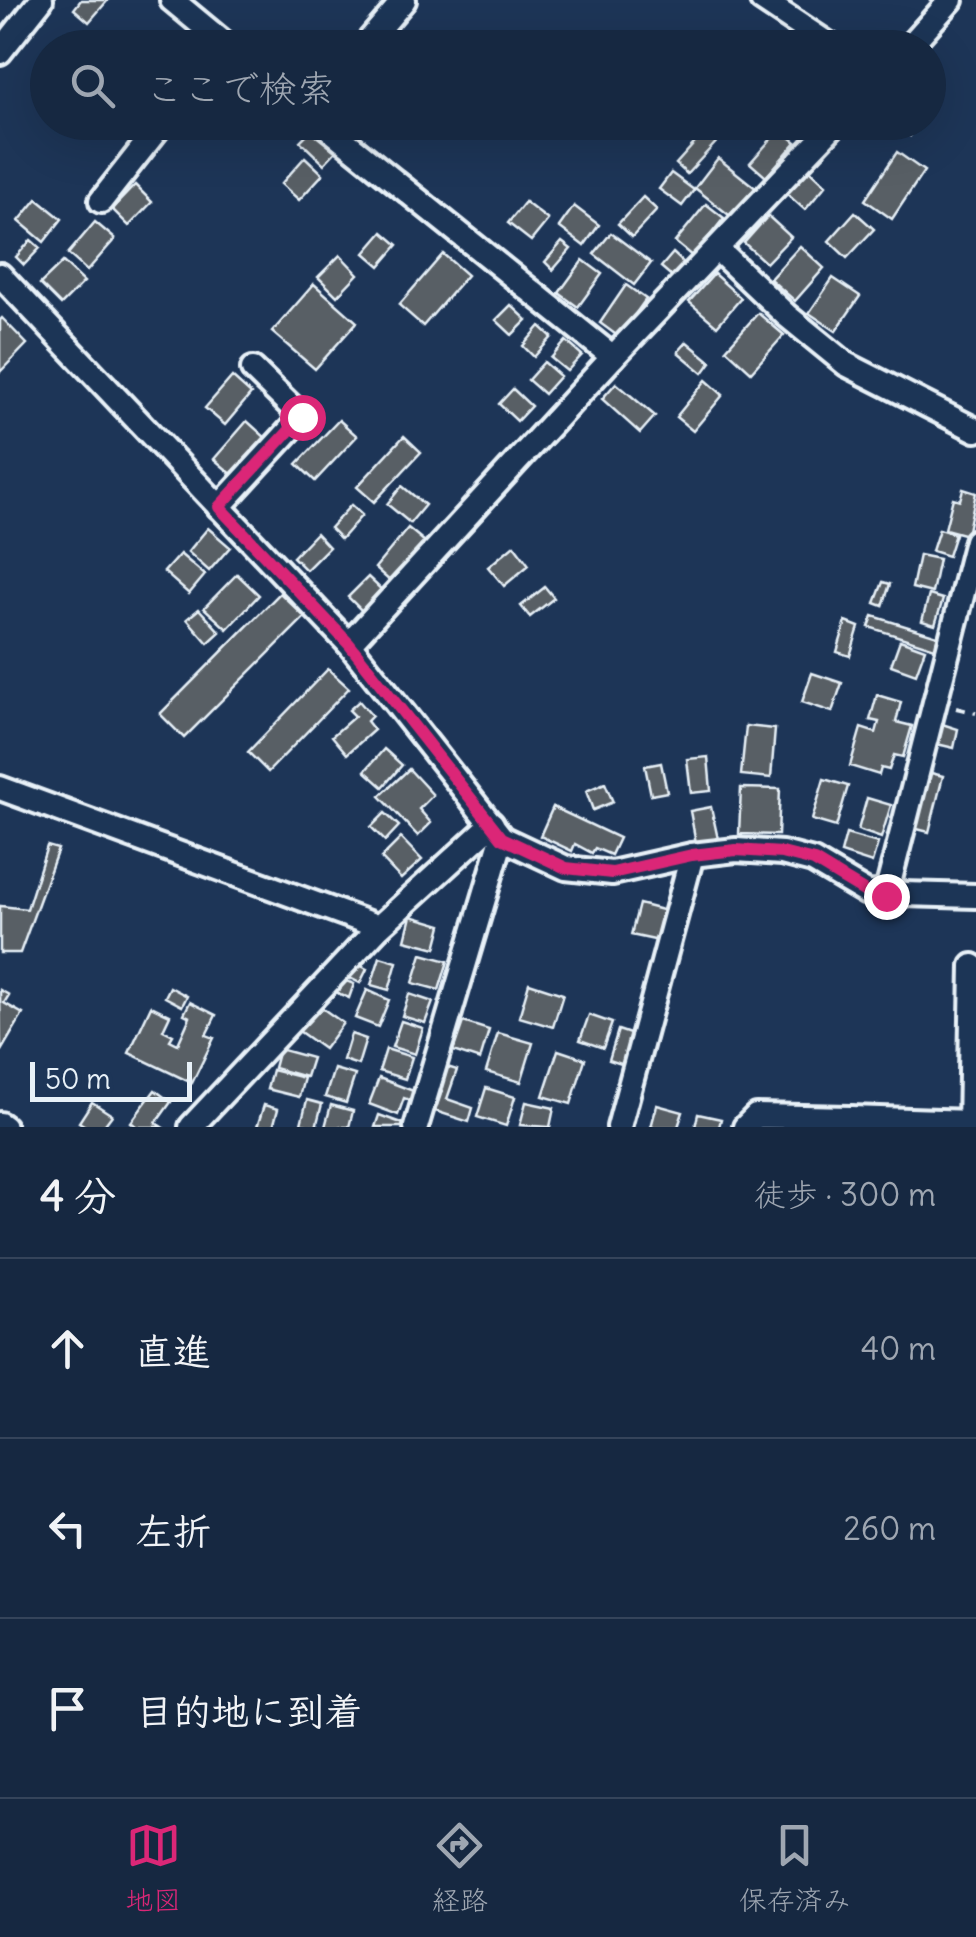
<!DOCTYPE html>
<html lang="ja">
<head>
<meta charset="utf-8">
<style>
	:root { --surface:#162841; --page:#23344c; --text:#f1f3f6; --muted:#9ea6b1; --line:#35445a; --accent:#db2777 }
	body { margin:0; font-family:Delius,"Klee One",sans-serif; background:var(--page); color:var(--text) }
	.scale { position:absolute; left:30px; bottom:25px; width:162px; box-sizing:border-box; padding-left:10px; border:5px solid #e8f1f8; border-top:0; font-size:28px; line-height:35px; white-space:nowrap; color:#e8f1f8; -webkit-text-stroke:8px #1d3557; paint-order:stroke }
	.stop { position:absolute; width:30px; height:30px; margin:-22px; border:8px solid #db2777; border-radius:50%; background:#fff }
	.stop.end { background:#db2777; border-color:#fff; box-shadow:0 2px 10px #0008 }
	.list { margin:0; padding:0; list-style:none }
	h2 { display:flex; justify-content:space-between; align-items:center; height:130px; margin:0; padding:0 40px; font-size:42px }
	h2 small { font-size:32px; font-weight:400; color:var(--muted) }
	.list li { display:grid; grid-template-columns:65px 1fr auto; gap:30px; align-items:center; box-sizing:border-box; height:180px; padding:0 40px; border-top:2px solid var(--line) }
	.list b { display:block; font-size:38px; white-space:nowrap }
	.list em { font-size:32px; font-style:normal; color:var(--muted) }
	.icon { flex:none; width:55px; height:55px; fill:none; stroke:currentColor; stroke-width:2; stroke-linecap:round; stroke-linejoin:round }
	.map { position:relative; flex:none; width:976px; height:1127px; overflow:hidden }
	.search { position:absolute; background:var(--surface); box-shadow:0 10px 40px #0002; left:30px; right:30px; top:30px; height:110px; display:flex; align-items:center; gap:25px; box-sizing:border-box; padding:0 35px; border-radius:55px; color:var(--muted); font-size:38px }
	.sheet { height:670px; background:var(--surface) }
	nav { display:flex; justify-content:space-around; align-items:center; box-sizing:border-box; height:140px; border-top:2px solid var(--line); background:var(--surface); font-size:28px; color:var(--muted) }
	nav a { display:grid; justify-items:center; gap:5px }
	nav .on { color:var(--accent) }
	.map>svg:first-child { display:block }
</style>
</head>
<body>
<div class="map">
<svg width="976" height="1127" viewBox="0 0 976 1127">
	<rect width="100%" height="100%" fill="#1d3557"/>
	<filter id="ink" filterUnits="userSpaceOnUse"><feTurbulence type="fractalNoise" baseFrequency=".01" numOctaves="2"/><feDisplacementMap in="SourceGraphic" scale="20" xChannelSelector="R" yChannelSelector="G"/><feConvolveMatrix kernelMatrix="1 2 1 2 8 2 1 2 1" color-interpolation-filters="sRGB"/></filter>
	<g filter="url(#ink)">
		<g fill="#585f65" stroke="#e8f1f8" stroke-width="2.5">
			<path d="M 81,0 L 108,0 L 89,22 L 74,9 Z"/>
			<path d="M 192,31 L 209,46 L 208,48 L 188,48 L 182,43 Z"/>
			<path d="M 782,122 L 810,122 L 800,136 Z"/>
			<path d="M 889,122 L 919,122 L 910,136 Z"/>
			<path d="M 710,126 L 721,137 L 687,174 L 676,164 Z"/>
			<path d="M 312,129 L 336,151 L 324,164 L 300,141 Z"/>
			<path d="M 780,129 L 796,142 L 766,177 L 750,163 Z"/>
			<path d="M 897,152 L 924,171 L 892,219 L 865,200 Z"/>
			<path d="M 305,157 L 323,174 L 299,200 L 281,184 Z"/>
			<path d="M 718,158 L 758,190 L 734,219 L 695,188 Z"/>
			<path d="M 809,169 L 826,185 L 805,210 L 787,194 Z"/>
			<path d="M 671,173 L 694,190 L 682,206 L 659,189 Z"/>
			<path d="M 135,185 L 152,202 L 129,226 L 112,209 Z"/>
			<path d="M 643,197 L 657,210 L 632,237 L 618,224 Z"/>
			<path d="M 37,199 L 62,219 L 44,242 L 19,221 Z"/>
			<path d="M 525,202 L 548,220 L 531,241 L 508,223 Z"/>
			<path d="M 706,204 L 724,218 L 693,257 L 675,242 Z"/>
			<path d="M 574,206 L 599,225 L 584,246 L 559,227 Z"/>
			<path d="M 855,212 L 874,229 L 847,258 L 829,241 Z"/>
			<path d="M 768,216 L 791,237 L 766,263 L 744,243 Z"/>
			<path d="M 95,222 L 115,239 L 87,271 L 68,254 Z"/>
			<path d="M 383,232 L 398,245 L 380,266 L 365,253 Z"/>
			<path d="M 611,233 L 651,263 L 634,285 L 594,254 Z"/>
			<path d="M 31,240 L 40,248 L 24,265 L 16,257 Z"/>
			<path d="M 562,242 L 571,249 L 553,270 L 545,262 Z"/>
			<path d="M 800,246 L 824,268 L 795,301 L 770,279 Z"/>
			<path d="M 673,253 L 687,266 L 675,279 L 661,267 Z"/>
			<path d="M 443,254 L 467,275 L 423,326 L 399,305 Z"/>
			<path d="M 340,255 L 358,274 L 337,296 L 318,277 Z"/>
			<path d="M 583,260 L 602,274 L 578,307 L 559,293 Z"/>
			<path d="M 63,262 L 84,282 L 61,305 L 40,284 Z"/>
			<path d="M 714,274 L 741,298 L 717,326 L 689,302 Z"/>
			<path d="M 833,278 L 860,296 L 836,331 L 809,313 Z"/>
			<path d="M 314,284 L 357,322 L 315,369 L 272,332 Z"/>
			<path d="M 626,285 L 646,299 L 619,337 L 600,323 Z"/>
			<path d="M 511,305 L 527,320 L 512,335 L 496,320 Z"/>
			<path d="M 758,313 L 784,335 L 751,372 L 726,349 Z"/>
			<path d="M 2,318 L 27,344 L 0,372 L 0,320 Z"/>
			<path d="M 540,326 L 552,337 L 534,357 L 523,346 Z"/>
			<path d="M 566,341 L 582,355 L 567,371 L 551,358 Z"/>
			<path d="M 687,342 L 711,362 L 703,373 L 678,352 Z"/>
			<path d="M 544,362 L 560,376 L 544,394 L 528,380 Z"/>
			<path d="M 232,377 L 251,394 L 225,425 L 205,408 Z"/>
			<path d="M 706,380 L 723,395 L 693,431 L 676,417 Z"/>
			<path d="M 616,383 L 655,416 L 640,433 L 602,399 Z"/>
			<path d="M 513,389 L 531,406 L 517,421 L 499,404 Z"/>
			<path d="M 339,420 L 357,436 L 315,481 L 297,464 Z"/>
			<path d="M 247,421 L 266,438 L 234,476 L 214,459 Z"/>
			<path d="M 404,436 L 421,452 L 374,502 L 357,487 Z"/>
			<path d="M 402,486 L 425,505 L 410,523 L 387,504 Z"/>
			<path d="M 963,489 L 976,493 L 967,535 L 945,529 L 953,498 L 960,500 Z"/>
			<path d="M 351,505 L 362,515 L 341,539 L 330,528 Z"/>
			<path d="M 208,528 L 230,547 L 209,571 L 188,552 Z"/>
			<path d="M 408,528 L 425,542 L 391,582 L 375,568 Z"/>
			<path d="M 939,529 L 955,534 L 948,556 L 932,551 Z"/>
			<path d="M 316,533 L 329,547 L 306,570 L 293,557 Z"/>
			<path d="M 514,545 L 529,565 L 504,586 L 488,567 Z"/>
			<path d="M 180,554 L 205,575 L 189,594 L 164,572 Z"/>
			<path d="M 919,555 L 939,559 L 932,593 L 912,588 Z"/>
			<path d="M 237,574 L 259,595 L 227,629 L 204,608 Z"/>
			<path d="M 368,577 L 385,593 L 365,614 L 348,597 Z"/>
			<path d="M 883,582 L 890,584 L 883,606 L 875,603 Z"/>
			<path d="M 545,587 L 554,598 L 530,617 L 521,606 Z"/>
			<path d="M 280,593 L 305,617 L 184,738 L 160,714 Z"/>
			<path d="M 929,595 L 943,599 L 935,625 L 922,621 Z"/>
			<path d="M 199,609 L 220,632 L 208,643 L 187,619 Z"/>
			<path d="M 873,616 L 941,637 L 938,649 L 869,627 Z"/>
			<path d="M 846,622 L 859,627 L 850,656 L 837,652 Z"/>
			<path d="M 900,640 L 925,649 L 916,674 L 891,665 Z"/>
			<path d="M 328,669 L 349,688 L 268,772 L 248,752 Z"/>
			<path d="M 812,673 L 842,683 L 832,712 L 802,702 Z"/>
			<path d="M 877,695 L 901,702 L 896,722 L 912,726 L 903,757 L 894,755 L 889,770 L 881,768 L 879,775 L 850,766 L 861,728 L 876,733 L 879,722 L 870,720 Z"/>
			<path d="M 359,701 L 372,716 L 367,721 L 374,730 L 347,754 L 332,736 L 355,716 L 349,710 Z"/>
			<path d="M 942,724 L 958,729 L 954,748 L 937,744 Z"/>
			<path d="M 746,726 L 775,729 L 771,778 L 741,775 Z"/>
			<path d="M 384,749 L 402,765 L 383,787 L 365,771 Z"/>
			<path d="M 708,757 L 711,791 L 691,793 L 687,759 Z"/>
			<path d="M 661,763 L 667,792 L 651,795 L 645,766 Z"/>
			<path d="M 409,769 L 433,795 L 419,809 L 431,823 L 418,836 L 380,796 Z"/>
			<path d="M 927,772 L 943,776 L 929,832 L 913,828 Z"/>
			<path d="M 824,779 L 848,786 L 836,827 L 812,820 Z"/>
			<path d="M 605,783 L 613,802 L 593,810 L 586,791 Z"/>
			<path d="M 741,788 L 780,789 L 778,835 L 739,834 Z"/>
			<path d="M 867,798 L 891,805 L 881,838 L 858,830 Z"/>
			<path d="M 553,807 L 619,838 L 611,855 L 595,848 L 592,853 L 575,844 L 572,851 L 540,836 Z"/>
			<path d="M 711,807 L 718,839 L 696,843 L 690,811 Z"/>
			<path d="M 385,813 L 399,826 L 385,841 L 371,827 Z"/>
			<path d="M 846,834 L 878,843 L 872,863 L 841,853 Z"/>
			<path d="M 401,838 L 422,860 L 401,879 L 381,858 Z"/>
			<path d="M 47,846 L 58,849 L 20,953 L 0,953 L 0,906 L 27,909 Z"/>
			<path d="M 639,904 L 666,911 L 659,941 L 631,935 Z"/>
			<path d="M 411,916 L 442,925 L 436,948 L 405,940 Z"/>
			<path d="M 422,954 L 448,961 L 439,990 L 413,983 Z"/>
			<path d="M 380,957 L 397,962 L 389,990 L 371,985 Z"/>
			<path d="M 355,963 L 367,969 L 360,983 L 348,977 Z"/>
			<path d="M 339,978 L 354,984 L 349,998 L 333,991 Z"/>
			<path d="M 529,983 L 563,994 L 553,1027 L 519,1017 Z"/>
			<path d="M 170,987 L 187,996 L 182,1006 L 165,997 Z"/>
			<path d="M 0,990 L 9,995 L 4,1003 L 23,1014 L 1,1051 Z"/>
			<path d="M 367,990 L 389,1000 L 378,1027 L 355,1018 Z"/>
			<path d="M 409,994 L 433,1002 L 425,1023 L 402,1016 Z"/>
			<path d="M 190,1002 L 216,1015 L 206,1035 L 214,1038 L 192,1083 L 129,1053 L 151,1006 L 170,1015 L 163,1030 L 173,1035 L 170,1040 L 178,1044 L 190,1017 L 184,1014 Z"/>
			<path d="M 315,1003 L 343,1023 L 324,1049 L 296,1029 Z"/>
			<path d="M 589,1015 L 612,1023 L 603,1048 L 580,1040 Z"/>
			<path d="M 401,1021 L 423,1028 L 415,1054 L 392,1047 Z"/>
			<path d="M 463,1022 L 489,1030 L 480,1060 L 453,1051 Z"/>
			<path d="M 618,1030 L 636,1036 L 627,1066 L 609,1060 Z"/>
			<path d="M 498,1033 L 533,1043 L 521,1082 L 486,1072 Z"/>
			<path d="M 351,1034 L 366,1039 L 358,1065 L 343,1060 Z"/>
			<path d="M 279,1049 L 312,1058 L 306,1077 L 274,1068 Z"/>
			<path d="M 386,1049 L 412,1057 L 405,1079 L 379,1071 Z"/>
			<path d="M 558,1050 L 585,1059 L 571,1104 L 543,1096 Z"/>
			<path d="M 444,1066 L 457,1070 L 447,1099 L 473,1108 L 469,1122 L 435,1111 L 442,1091 L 436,1089 Z"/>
			<path d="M 334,1069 L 355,1075 L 346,1103 L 325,1097 Z"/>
			<path d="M 272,1070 L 304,1078 L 299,1097 L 267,1089 Z"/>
			<path d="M 379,1078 L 416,1092 L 412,1101 L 404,1098 L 398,1115 L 369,1104 Z"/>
			<path d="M 486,1088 L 515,1097 L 506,1126 L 477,1117 Z"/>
			<path d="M 155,1090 L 171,1102 L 156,1123 L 162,1127 L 137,1127 L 131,1122 Z"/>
			<path d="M 307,1100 L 322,1104 L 316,1127 L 301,1124 Z"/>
			<path d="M 92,1102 L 112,1115 L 103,1127 L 87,1127 L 79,1122 Z"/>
			<path d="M 526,1102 L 554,1108 L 550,1127 L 520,1125 Z"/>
			<path d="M 264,1105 L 278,1109 L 273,1127 L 257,1127 Z"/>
			<path d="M 331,1105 L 353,1111 L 349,1127 L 325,1127 Z"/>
			<path d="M 657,1105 L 683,1112 L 678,1127 L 651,1127 Z"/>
			<path d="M 698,1114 L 721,1119 L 719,1127 L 695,1127 Z"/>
			<path d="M 379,1115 L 404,1124 L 403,1127 L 375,1127 Z"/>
		</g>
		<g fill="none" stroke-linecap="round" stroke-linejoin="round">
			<g stroke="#e8f1f8" stroke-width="30">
				<g id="street">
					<path d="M 172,0 L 230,48"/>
					<path d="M 762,0 L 834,48"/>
					<path d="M 363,48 L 404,0"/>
					<path d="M 908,48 L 951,0"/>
					<path d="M 0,52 L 41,0"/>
					<path d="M 321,122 L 613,357"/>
					<path d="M 101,201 L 163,122"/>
					<path d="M 717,249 L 786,315 L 846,364 L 976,430"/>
					<path d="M 0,275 L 349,644 L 502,838 L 566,868 L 612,873 L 692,855 L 736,850 L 782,853 L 813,861 L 867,893 L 976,896"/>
					<path d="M 219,507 L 302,417 L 253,369"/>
					<path d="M 349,644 L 613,357 L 837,122"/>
					<path d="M 0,788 L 379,927"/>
					<path d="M 886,895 L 976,541"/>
					<path d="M 0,1124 L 4,1127"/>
					<path d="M 191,1127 L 379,927 L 492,824"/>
					<path d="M 416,1127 L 502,838"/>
					<path d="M 619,1127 L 692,855"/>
					<path d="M 745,1127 L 756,1116 L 850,1118"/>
					<path d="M 850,1127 L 850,1118 L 970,1122"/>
					<path d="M 970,1127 L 973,966"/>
				</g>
			</g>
			<path stroke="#e8f1f8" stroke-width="4" stroke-dasharray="10 8" stroke-linecap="butt" d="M 956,708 L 976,713"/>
			<use href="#street" stroke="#1d3557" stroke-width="22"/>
		</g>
	</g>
	<g fill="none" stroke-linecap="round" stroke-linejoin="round" filter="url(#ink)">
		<path stroke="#db2777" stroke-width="12" d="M 302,417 L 219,507 L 349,644 L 502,838 L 566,868 L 612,873 L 692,855 L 736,850 L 782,853 L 814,861 L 867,893 L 886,896"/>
	</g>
</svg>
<div class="scale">50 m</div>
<div class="stop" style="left:302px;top:417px"></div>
<div class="stop end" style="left:886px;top:896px"></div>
<div class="search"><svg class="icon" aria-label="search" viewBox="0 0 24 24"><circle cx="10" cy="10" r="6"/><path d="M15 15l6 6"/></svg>ここで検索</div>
</div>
<section class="sheet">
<h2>4 分<small>徒歩 · 300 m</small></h2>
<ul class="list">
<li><svg class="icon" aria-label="ahead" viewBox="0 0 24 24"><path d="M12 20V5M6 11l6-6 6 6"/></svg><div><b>直進</b></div><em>40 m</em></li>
<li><svg class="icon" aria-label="left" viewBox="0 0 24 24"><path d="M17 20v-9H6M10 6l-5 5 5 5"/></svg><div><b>左折</b></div><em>260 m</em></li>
<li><svg class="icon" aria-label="arrive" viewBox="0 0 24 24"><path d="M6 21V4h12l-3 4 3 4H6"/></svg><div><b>目的地に到着</b></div></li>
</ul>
</section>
<nav>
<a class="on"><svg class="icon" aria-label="map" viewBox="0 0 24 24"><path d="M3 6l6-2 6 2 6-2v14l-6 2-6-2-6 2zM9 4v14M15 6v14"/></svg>地図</a>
<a><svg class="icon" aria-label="directions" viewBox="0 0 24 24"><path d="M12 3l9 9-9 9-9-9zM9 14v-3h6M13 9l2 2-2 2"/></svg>経路</a>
<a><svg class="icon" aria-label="saved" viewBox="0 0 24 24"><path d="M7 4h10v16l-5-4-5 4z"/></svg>保存済み</a>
</nav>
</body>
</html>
